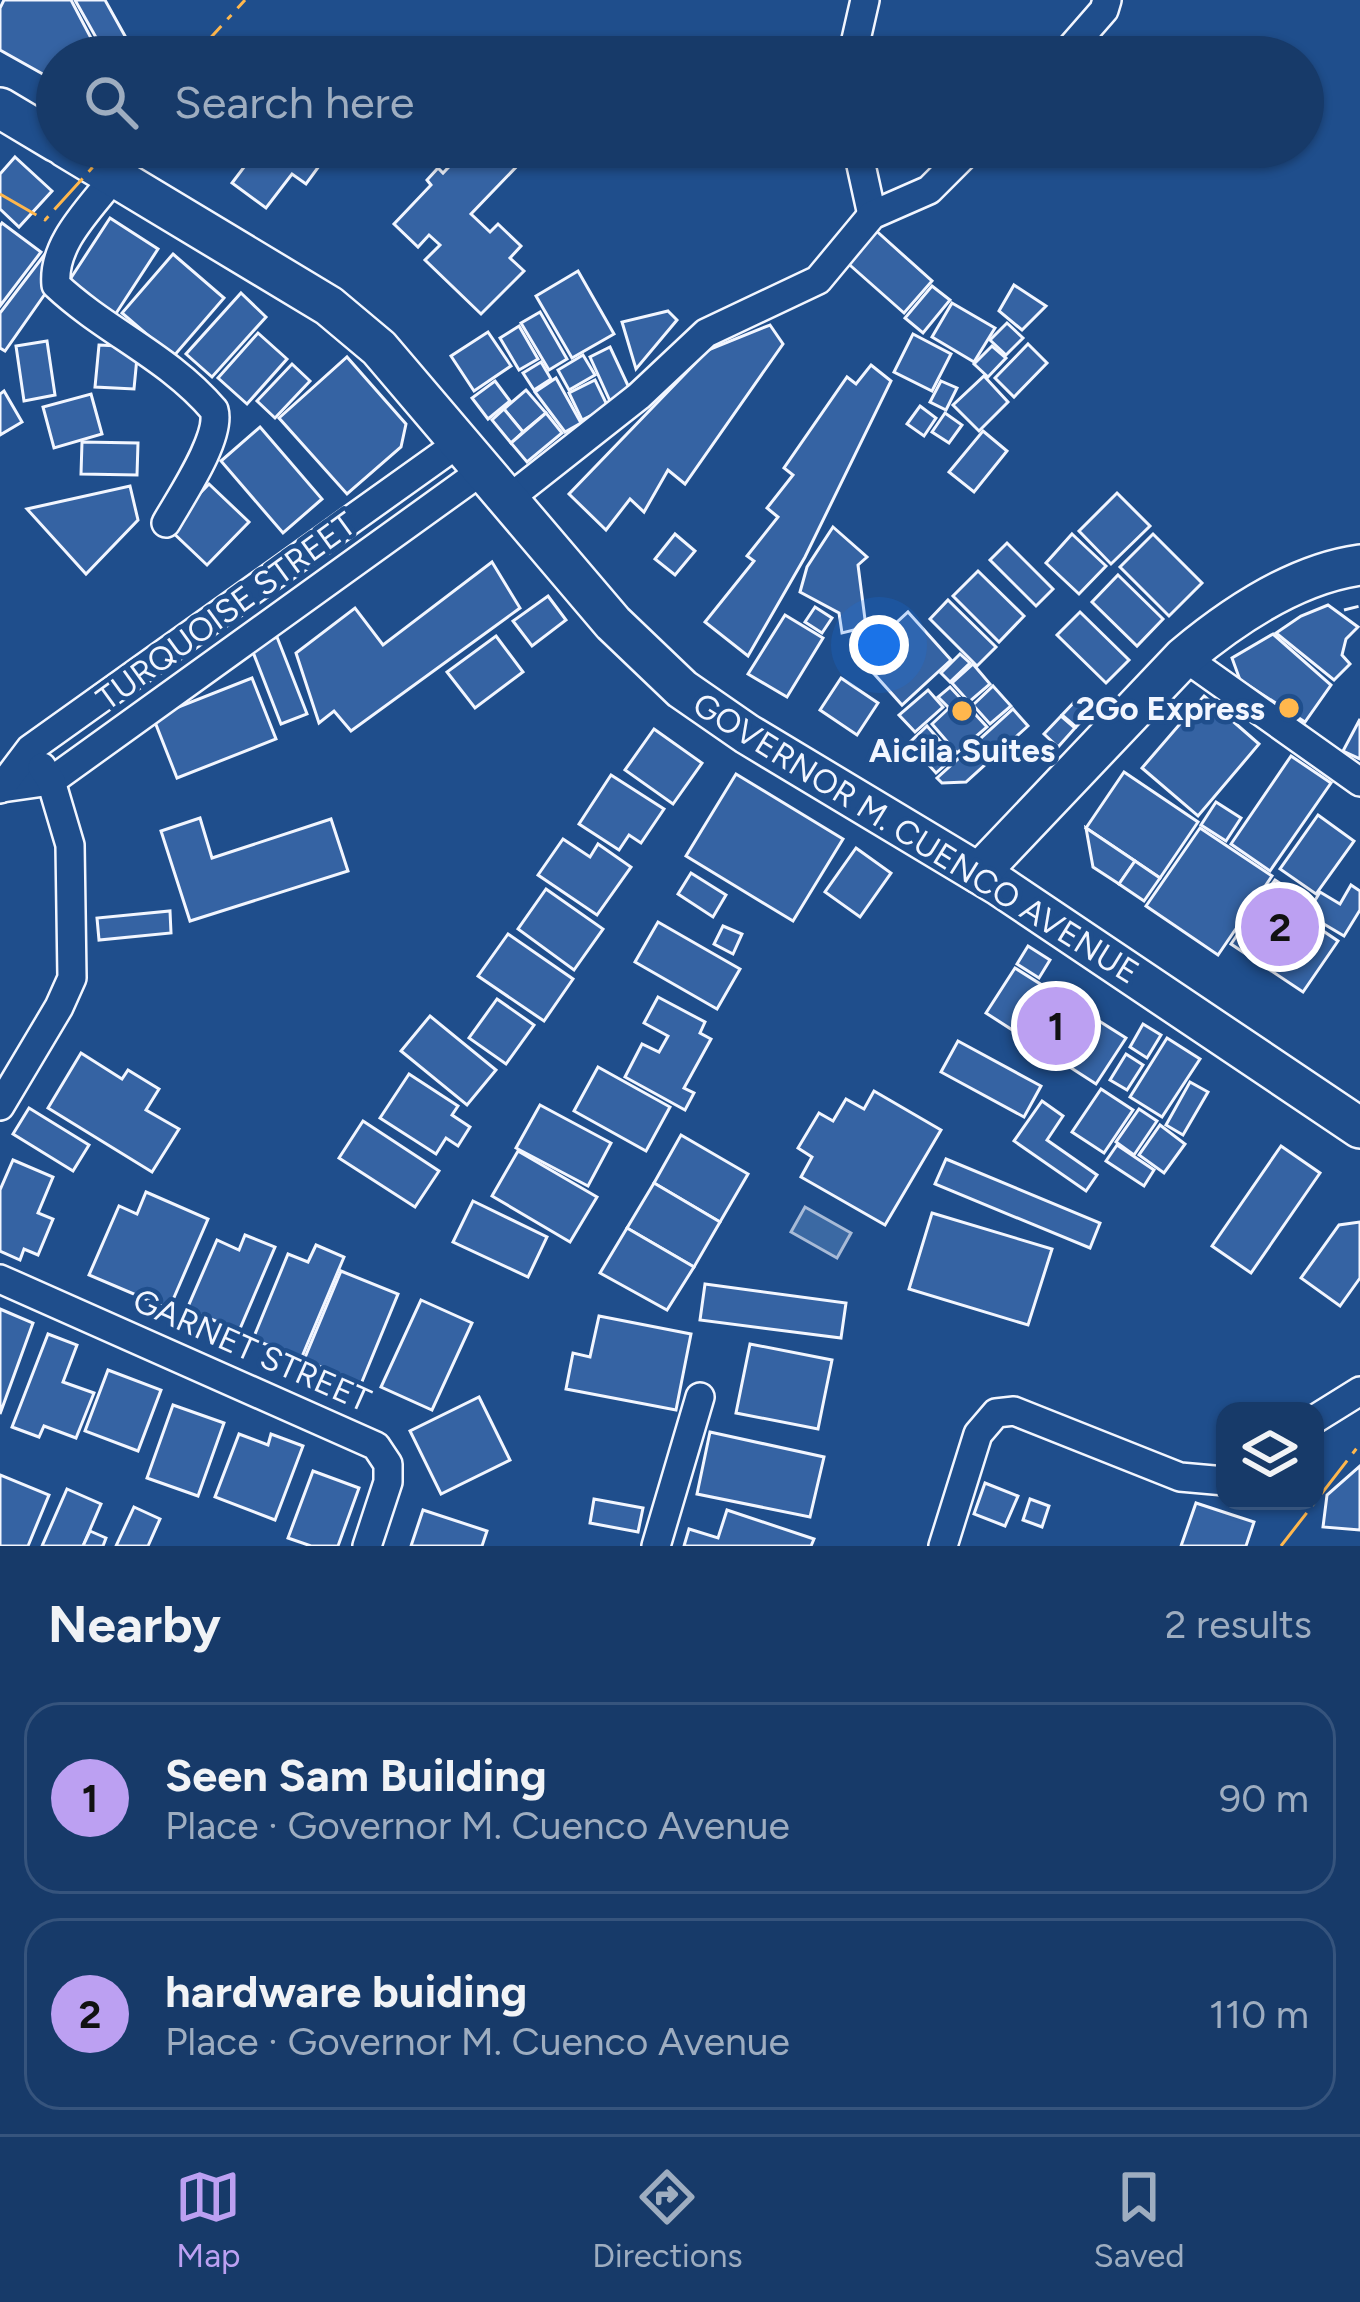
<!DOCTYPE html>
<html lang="en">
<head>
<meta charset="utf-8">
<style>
	:root { --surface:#173a69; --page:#20416f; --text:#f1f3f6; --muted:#9eadc0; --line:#36547d; --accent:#bca0f2 }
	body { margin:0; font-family:Figtree,sans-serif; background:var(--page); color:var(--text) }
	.controls { position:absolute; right:36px; bottom:36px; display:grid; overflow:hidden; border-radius:24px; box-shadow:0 3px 9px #0004 }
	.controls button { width:108px; height:108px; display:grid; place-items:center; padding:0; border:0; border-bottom:3px solid var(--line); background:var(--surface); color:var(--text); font:60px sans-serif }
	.you { position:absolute; left:879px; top:645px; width:42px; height:42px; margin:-30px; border:9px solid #fff; border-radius:50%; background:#1a73e8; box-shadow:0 0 0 18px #1a73e833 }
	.badge { display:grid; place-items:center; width:78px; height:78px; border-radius:50%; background:var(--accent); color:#111; font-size:39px; font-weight:700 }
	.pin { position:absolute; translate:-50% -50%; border:6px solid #fff; box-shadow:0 3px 12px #0006 }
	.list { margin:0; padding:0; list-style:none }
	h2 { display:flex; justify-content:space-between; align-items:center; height:156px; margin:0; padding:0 48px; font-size:51px }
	h2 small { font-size:39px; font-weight:400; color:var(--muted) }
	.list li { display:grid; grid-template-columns:78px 1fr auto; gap:36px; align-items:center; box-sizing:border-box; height:192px; margin:0 24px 24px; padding:0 24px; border:3px solid var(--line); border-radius:36px }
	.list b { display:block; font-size:45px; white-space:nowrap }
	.list p { margin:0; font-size:39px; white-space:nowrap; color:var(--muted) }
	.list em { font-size:39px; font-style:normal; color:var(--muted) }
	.icon { flex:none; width:66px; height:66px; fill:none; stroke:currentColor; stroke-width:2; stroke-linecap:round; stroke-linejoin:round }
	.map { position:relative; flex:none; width:1360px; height:1546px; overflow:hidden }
	.search { position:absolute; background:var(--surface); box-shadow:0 3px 9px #0004; left:36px; right:36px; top:36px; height:132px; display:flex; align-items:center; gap:30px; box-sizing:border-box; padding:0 42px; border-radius:66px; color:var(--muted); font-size:45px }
	.sheet { height:588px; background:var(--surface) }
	nav { display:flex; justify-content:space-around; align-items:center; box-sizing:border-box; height:168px; border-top:3px solid var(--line); background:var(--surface); font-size:33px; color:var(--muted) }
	nav a { display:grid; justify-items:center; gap:6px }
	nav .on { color:var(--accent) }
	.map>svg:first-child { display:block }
</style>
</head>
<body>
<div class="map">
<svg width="1360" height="1546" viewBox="0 0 1360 1546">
	<rect width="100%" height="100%" fill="#1f4e8c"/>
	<path fill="#3b69a3" stroke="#a8bbd7" stroke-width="3" d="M 805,1207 L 851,1233 L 837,1258 L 791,1232 Z"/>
	<g fill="#3563a3" stroke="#f2f6ff" stroke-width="3">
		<path d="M 4,0 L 71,0 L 101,57 L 57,57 L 57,82 L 0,50 L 0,8 Z"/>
		<path d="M 75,0 L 105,0 L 130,45 L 107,57 Z"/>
		<path d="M 1249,43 L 1251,57 L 1212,57 L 1211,49 Z"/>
		<path d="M 252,147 L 333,147 L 306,184 L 292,174 L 266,208 L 232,183 L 254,154 L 249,151 Z"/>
		<path d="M 468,147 L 503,147 L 520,163 L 471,214 L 490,232 L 498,224 L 521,246 L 510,258 L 524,271 L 481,314 L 425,260 L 440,245 L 429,235 L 418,247 L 394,224 L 431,185 L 427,180 L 438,168 L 443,173 Z"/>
		<path d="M 15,157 L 52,191 L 19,227 L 0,209 L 0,174 Z"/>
		<path d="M 110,218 L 158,249 L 115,315 L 67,284 Z"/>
		<path d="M 2,223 L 41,252 L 0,306 L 0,226 Z"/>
		<path d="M 872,227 L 932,281 L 904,313 L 843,259 Z"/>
		<path d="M 45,254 L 53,256 L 45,294 L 5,351 L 0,348 L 0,313 Z"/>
		<path d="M 173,254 L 224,298 L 173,357 L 122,313 Z"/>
		<path d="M 578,271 L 614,334 L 572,358 L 536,296 Z"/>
		<path d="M 1014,285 L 1046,306 L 1022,330 L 999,311 Z"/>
		<path d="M 932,286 L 950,300 L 923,333 L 905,318 Z"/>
		<path d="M 241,293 L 266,317 L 212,377 L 186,354 Z"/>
		<path d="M 952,303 L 995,328 L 974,362 L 932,337 Z"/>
		<path d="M 668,311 L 677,320 L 636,369 L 622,322 Z"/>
		<path d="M 540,312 L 567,359 L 549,370 L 521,323 Z"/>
		<path d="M 1007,323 L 1023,338 L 1006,355 L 990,340 Z"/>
		<path d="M 770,325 L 783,344 L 685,484 L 668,470 L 644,512 L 630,499 L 606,530 L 569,494 L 708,350 Z"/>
		<path d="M 519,326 L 538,359 L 519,370 L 500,338 Z"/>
		<path d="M 488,332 L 511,366 L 474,391 L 451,356 Z"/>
		<path d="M 258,333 L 287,359 L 247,404 L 218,378 Z"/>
		<path d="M 913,334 L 951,354 L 932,391 L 894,372 Z"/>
		<path d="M 47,341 L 55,395 L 24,401 L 16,346 Z"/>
		<path d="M 1028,344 L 1047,363 L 1014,397 L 995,378 Z"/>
		<path d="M 99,345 L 138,347 L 134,389 L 95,387 Z"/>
		<path d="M 992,346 L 1006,358 L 988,377 L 974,364 Z"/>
		<path d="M 610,347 L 631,392 L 610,401 L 590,357 Z"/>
		<path d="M 583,355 L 595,375 L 569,390 L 558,370 Z"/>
		<path d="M 347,357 L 406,424 L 401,447 L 347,494 L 279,418 Z"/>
		<path d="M 541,362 L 551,379 L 534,390 L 523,373 Z"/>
		<path d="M 292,364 L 310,381 L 275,418 L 257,401 Z"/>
		<path d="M 871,365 L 891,381 L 805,557 L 748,656 L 705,622 L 754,561 L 747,556 L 778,517 L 767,508 L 793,475 L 784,468 L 847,377 L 856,384 Z"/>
		<path d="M 984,376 L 1008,402 L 979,431 L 953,405 Z"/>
		<path d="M 556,378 L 581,423 L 565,432 L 535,392 Z"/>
		<path d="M 595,380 L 608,407 L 582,420 L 569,393 Z"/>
		<path d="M 495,381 L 510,401 L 488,419 L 472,398 Z"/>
		<path d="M 941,381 L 957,388 L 946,410 L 930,402 Z"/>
		<path d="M 526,390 L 546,413 L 523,432 L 504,409 Z"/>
		<path d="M 4,391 L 22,422 L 0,435 L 0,394 Z"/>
		<path d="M 91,394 L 102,434 L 54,448 L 43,407 Z"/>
		<path d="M 920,406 L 936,418 L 924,436 L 907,424 Z"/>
		<path d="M 504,409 L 523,432 L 511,443 L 492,420 Z"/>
		<path d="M 546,413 L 562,433 L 527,462 L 511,443 Z"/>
		<path d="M 945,413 L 962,425 L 949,443 L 932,432 Z"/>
		<path d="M 260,427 L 322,499 L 283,533 L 221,461 Z"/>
		<path d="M 983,431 L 1007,451 L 974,492 L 949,472 Z"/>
		<path d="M 82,442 L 138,443 L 137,475 L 81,474 Z"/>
		<path d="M 209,484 L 249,522 L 207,565 L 167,527 Z"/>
		<path d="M 130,486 L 138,520 L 86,574 L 27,509 Z"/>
		<path d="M 1117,493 L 1150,526 L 1111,564 L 1079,531 Z"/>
		<path d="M 833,527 L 867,557 L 858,565 L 866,627 L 842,633 L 839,613 L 800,592 L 807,567 Z"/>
		<path d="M 675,534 L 695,551 L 675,575 L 655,559 Z"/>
		<path d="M 1072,534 L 1106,566 L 1079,594 L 1046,563 Z"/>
		<path d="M 1153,534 L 1202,583 L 1169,616 L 1120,567 Z"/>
		<path d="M 1007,543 L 1053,589 L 1036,606 L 990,560 Z"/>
		<path d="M 492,562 L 520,608 L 351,731 L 334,711 L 319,723 L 296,653 L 355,608 L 383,645 Z"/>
		<path d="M 978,571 L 1024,616 L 999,642 L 953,596 Z"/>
		<path d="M 1118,575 L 1163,619 L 1137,646 L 1092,602 Z"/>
		<path d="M 548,596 L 566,620 L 532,646 L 513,621 Z"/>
		<path d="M 948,600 L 996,647 L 977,666 L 930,619 Z"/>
		<path d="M 1328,605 L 1358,627 L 1346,639 L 1342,655 L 1350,664 L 1334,680 L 1276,633 L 1301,616 Z"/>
		<path d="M 815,607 L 832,618 L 822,633 L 805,622 Z"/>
		<path d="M 908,612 L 951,660 L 902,705 L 859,657 Z"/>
		<path d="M 1080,612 L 1129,660 L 1106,683 L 1057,635 Z"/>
		<path d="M 785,615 L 823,638 L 787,697 L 748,674 Z"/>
		<path d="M 1273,634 L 1331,685 L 1305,722 L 1240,680 L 1232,658 Z"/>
		<path d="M 496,636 L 523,672 L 475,708 L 447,672 Z"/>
		<path d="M 277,637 L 307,714 L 281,724 L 251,647 Z"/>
		<path d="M 960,654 L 970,663 L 950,682 L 941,673 Z"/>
		<path d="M 973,664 L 990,684 L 969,702 L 952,683 Z"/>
		<path d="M 252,678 L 276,739 L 177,778 L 153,717 Z"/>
		<path d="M 841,678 L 878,703 L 857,735 L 820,710 Z"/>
		<path d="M 993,686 L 1011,706 L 990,724 L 973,705 Z"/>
		<path d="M 950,687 L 987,727 L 957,753 L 932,724 L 949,708 L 938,697 Z"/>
		<path d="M 928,690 L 943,707 L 915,732 L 899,715 Z"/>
		<path d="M 1204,696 L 1259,744 L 1198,816 L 1142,768 Z"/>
		<path d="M 1079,697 L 1093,709 L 1076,727 L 1062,715 Z"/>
		<path d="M 1013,709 L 1028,726 L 966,782 L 942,783 L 937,778 Z"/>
		<path d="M 1061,716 L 1075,728 L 1058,747 L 1044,734 Z"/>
		<path d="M 1360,719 L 1360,759 L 1343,751 Z"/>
		<path d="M 927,726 L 954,757 L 936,773 L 909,743 Z"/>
		<path d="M 654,729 L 702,763 L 673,804 L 625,770 Z"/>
		<path d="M 1291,756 L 1331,783 L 1270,871 L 1231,844 Z"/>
		<path d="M 1124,772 L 1198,822 L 1160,878 L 1086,828 Z"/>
		<path d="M 736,774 L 843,839 L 793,921 L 686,856 Z"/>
		<path d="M 611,775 L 664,809 L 641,843 L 629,835 L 619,850 L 579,824 Z"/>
		<path d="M 1216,802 L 1241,818 L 1226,841 L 1201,825 Z"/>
		<path d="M 1318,815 L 1354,841 L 1316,894 L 1280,869 Z"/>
		<path d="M 200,818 L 212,858 L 331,819 L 348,871 L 190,921 L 161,831 Z"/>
		<path d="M 1086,828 L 1135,861 L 1119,884 L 1093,867 Z"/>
		<path d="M 1200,828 L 1272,876 L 1218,955 L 1146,906 Z"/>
		<path d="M 563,839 L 590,857 L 598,844 L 631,867 L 597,915 L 538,875 Z"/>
		<path d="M 856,848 L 891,873 L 860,917 L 825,892 Z"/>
		<path d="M 1135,861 L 1160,878 L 1144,901 L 1119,884 Z"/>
		<path d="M 691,873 L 726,895 L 713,917 L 678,894 Z"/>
		<path d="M 1275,880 L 1307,901 L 1298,914 L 1338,941 L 1303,992 L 1231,944 Z"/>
		<path d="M 1351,885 L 1360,891 L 1360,910 L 1344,936 L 1307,914 L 1320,892 L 1340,904 Z"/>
		<path d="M 546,889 L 603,929 L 574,970 L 518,929 Z"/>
		<path d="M 170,911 L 171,933 L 99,940 L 97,918 Z"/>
		<path d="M 658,922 L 740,969 L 717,1009 L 635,962 Z"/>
		<path d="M 723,926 L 742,934 L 733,954 L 714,944 Z"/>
		<path d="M 508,934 L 573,979 L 544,1021 L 478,976 Z"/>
		<path d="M 1028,946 L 1050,960 L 1039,978 L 1017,964 Z"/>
		<path d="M 1015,968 L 1126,1038 L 1096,1084 L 986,1013 Z"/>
		<path d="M 658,997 L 705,1022 L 700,1033 L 711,1039 L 684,1088 L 694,1093 L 685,1110 L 625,1077 L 642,1044 L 659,1052 L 668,1036 L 644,1023 Z"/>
		<path d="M 497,999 L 534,1025 L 506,1064 L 469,1038 Z"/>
		<path d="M 430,1016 L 496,1070 L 467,1105 L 401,1051 Z"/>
		<path d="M 1143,1024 L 1161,1035 L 1147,1058 L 1130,1047 Z"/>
		<path d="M 1167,1038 L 1200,1059 L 1162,1117 L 1130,1097 Z"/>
		<path d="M 958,1041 L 1041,1086 L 1024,1117 L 941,1072 Z"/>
		<path d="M 81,1053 L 122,1079 L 128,1070 L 159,1089 L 146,1110 L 179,1129 L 152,1172 L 48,1108 Z"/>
		<path d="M 1126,1054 L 1143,1065 L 1127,1090 L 1110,1080 Z"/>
		<path d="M 598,1067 L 670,1107 L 646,1151 L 574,1111 Z"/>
		<path d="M 409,1074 L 458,1106 L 452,1115 L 470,1127 L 458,1146 L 446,1138 L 436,1154 L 380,1118 Z"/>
		<path d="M 1190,1082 L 1208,1092 L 1183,1135 L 1166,1125 Z"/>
		<path d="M 1101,1089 L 1133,1110 L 1104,1153 L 1072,1132 Z"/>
		<path d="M 874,1091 L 941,1130 L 885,1225 L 801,1177 L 812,1157 L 798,1148 L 819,1113 L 833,1121 L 846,1099 L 864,1109 Z"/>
		<path d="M 1042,1101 L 1063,1116 L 1047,1140 L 1097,1175 L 1086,1191 L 1014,1141 Z"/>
		<path d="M 540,1105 L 611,1143 L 588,1186 L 516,1148 Z"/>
		<path d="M 29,1108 L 89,1145 L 73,1171 L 13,1134 Z"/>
		<path d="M 1139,1109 L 1157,1121 L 1134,1155 L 1116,1142 Z"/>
		<path d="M 363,1121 L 439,1171 L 415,1207 L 339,1158 Z"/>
		<path d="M 1160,1125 L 1185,1144 L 1164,1173 L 1139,1155 Z"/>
		<path d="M 681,1135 L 748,1174 L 720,1222 L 654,1183 Z"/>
		<path d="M 1117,1145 L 1154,1170 L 1144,1186 L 1106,1161 Z"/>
		<path d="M 1281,1146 L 1320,1173 L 1251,1273 L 1212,1246 Z"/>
		<path d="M 518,1151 L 597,1197 L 570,1242 L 492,1196 Z"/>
		<path d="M 946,1159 L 1100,1223 L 1090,1248 L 935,1184 Z"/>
		<path d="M 13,1160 L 53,1177 L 38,1213 L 53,1219 L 38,1255 L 24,1249 L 20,1260 L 0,1251 L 0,1190 Z"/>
		<path d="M 654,1183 L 720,1222 L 694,1267 L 627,1228 Z"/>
		<path d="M 146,1192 L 208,1219 L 169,1309 L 89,1275 L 119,1206 L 137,1214 Z"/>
		<path d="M 473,1201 L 547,1237 L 528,1277 L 453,1242 Z"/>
		<path d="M 932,1213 L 1052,1249 L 1028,1325 L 909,1289 Z"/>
		<path d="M 1360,1222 L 1360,1278 L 1340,1306 L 1301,1278 L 1339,1225 Z"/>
		<path d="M 627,1228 L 694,1267 L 667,1310 L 600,1273 Z"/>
		<path d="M 245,1235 L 275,1247 L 239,1331 L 187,1309 L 217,1240 L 239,1250 Z"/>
		<path d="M 316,1245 L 344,1257 L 301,1359 L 253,1339 L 288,1254 L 308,1262 Z"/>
		<path d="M 341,1271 L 398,1294 L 361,1384 L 304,1360 Z"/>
		<path d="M 705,1284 L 846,1303 L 841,1338 L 700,1320 Z"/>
		<path d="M 421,1300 L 472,1323 L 432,1410 L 381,1387 Z"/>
		<path d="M 0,1309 L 33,1323 L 0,1414 Z"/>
		<path d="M 599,1316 L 691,1334 L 676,1410 L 566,1389 L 573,1353 L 590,1357 Z"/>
		<path d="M 48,1334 L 77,1345 L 63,1382 L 94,1393 L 76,1438 L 44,1426 L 39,1437 L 12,1427 Z"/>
		<path d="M 750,1344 L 832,1360 L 818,1429 L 736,1413 Z"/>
		<path d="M 108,1370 L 161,1390 L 138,1451 L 85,1431 Z"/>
		<path d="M 479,1397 L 510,1460 L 441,1494 L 410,1431 Z"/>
		<path d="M 173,1405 L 224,1423 L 198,1496 L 147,1478 Z"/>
		<path d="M 710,1432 L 824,1457 L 810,1517 L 697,1494 Z"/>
		<path d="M 239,1434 L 268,1445 L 271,1434 L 303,1446 L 275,1520 L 215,1497 Z"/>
		<path d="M 1360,1466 L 1360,1530 L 1323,1527 L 1327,1495 Z"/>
		<path d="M 313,1471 L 359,1488 L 338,1546 L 311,1546 L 288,1538 Z"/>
		<path d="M 0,1475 L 49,1495 L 28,1546 L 0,1546 Z"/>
		<path d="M 985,1483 L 1018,1496 L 1005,1526 L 974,1514 Z"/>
		<path d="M 67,1489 L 101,1504 L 83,1546 L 42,1546 Z"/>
		<path d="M 594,1499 L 643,1508 L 638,1532 L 590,1523 Z"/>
		<path d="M 1030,1499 L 1049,1506 L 1042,1527 L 1023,1520 Z"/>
		<path d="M 1196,1503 L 1254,1522 L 1246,1546 L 1181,1546 Z"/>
		<path d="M 134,1507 L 160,1519 L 148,1546 L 116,1546 Z"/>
		<path d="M 423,1510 L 487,1531 L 482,1546 L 411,1546 Z"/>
		<path d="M 727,1510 L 814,1539 L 811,1546 L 684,1546 L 689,1529 L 718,1538 Z"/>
		<path d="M 90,1531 L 106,1538 L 103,1546 L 83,1546 Z"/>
	</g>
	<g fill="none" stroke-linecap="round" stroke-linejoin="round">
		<g stroke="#f2f6ff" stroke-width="32">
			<g id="street">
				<path d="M 852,57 L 865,0"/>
				<path d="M 1063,57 L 1104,10 L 1107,0"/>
				<path d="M 857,147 L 872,215"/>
				<path d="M 115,176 C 91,208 52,243 56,285 C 106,332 168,356 214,410 C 222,437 180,498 166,523"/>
				<path d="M 507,500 L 639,396 L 706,333 L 818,280 L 872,215 L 929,190 L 972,147"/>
				<path d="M 1184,657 L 1360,782"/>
				<path d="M 2,788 L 51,781 L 483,470"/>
				<path d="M 0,789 L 30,749 L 460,442"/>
				<path d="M 0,1106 L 59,1007 L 72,978 L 70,845 L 51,781 L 42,767"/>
				<path d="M 0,1279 L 376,1446 L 388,1464 L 388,1482 L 367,1546"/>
				<path d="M 1315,1419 L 1360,1391"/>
				<path d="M 656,1546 L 700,1397"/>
				<path d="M 943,1546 L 978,1434 L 996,1413 L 1014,1411 L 1180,1477 L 1225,1481"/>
			</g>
		</g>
		<g stroke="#f2f6ff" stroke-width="44">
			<g id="secondary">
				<path d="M 0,108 L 57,142"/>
				<path d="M 65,147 L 329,306 L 379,348 L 613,623 L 682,689 L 747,734 L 1000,886 L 1360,1128"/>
				<path d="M 979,873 L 1184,657 C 1233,616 1295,574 1360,565"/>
			</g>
		</g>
		<use href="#street" stroke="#1f4e8c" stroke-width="27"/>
		<use href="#secondary" stroke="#1f4e8c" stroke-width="39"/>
		<path stroke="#f2f6ff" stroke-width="3" stroke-dasharray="15 6" stroke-linecap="butt" d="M 1344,610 L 1360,606"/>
		<g stroke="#ffb74d" stroke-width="3" stroke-dasharray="42 9 6 9" stroke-linecap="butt">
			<path d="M 193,57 L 245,0"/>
			<path d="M 0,194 L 45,220 L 111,147"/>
			<path d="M 1281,1546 L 1360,1444"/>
		</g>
	</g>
	<g fill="#ffb74d" stroke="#1f4e8c" stroke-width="4.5">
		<circle cx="1289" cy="708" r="12"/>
		<circle cx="962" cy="711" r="12"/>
	</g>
	<g text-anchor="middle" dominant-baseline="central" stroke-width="9" stroke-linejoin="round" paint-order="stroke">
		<g font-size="33" fill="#f2f6ff" stroke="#1f4e8c">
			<text transform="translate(226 611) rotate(-36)">TURQUOISE STREET</text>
			<text transform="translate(916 838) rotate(32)">GOVERNOR M. CUENCO AVENUE</text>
			<text transform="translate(252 1350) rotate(24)">GARNET STREET</text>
		</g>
		<g font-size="33" font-weight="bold" fill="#f2f6ff" stroke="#1f4e8c" text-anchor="end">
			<text x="1265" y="708">2Go Express</text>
			<text x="962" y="750" text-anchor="middle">Aicila Suites</text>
		</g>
	</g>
</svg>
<div class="controls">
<button><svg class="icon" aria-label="layers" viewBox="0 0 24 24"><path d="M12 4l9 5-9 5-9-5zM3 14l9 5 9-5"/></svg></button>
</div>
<div class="you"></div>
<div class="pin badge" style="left:1056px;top:1026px">1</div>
<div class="pin badge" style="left:1280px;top:927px">2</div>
<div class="search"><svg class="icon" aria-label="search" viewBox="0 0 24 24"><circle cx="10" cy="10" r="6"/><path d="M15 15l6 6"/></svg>Search here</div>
</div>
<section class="sheet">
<h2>Nearby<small>2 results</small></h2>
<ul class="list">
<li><span class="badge">1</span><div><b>Seen Sam Building</b><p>Place · Governor M. Cuenco Avenue</p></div><em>90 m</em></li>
<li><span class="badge">2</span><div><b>hardware buiding</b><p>Place · Governor M. Cuenco Avenue</p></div><em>110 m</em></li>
</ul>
</section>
<nav>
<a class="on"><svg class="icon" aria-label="map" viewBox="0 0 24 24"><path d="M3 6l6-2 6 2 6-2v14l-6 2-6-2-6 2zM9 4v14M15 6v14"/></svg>Map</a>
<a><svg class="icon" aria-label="directions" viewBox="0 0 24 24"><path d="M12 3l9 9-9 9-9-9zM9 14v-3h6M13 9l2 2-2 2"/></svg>Directions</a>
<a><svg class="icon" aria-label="saved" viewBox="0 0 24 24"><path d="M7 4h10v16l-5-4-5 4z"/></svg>Saved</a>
</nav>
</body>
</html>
